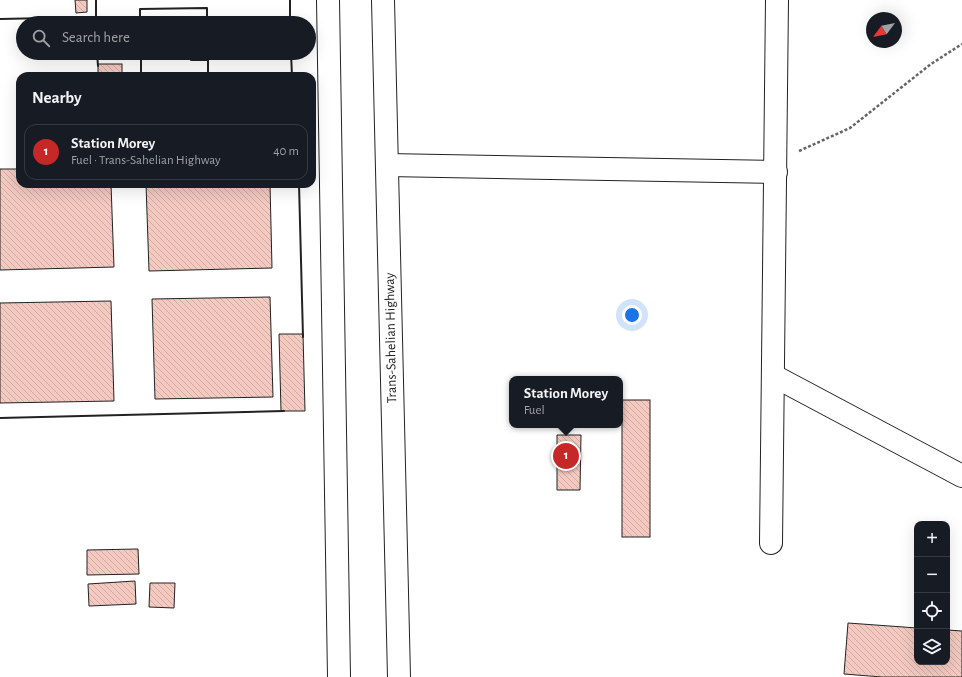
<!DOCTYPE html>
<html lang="en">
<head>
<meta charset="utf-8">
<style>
	:root { --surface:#171b24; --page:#20242c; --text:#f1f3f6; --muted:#9ea1a6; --line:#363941; --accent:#c62828 }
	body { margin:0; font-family:"Alegreya Sans",sans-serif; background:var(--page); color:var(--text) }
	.controls { position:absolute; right:12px; bottom:12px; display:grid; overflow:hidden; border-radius:8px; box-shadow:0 4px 16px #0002 }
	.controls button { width:36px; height:36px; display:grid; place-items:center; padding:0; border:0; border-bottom:1px solid var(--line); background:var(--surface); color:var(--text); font:20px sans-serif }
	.compass { position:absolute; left:866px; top:12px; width:36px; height:36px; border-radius:50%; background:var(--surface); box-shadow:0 4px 16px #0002; rotate:238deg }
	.you { position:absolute; left:632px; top:315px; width:14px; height:14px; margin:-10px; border:3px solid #fff; border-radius:50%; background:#1a73e8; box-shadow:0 0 0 6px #1a73e833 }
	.badge { display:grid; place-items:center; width:26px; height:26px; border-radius:50%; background:var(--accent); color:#fff; font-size:13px; font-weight:700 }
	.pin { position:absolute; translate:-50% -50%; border:2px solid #fff; box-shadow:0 1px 4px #0006 }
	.popup { position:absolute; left:509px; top:376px; width:114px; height:52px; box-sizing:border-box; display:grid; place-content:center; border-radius:8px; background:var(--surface); filter:drop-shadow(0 1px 3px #0005); font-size:13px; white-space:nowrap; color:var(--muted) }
	.popup b { font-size:15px; color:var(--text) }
	.popup::after { content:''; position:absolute; left:50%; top:100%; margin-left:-8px; border:8px solid transparent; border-top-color:var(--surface) }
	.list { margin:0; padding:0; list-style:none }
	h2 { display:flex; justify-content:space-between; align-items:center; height:52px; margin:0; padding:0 16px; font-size:17px }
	h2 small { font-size:13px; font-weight:400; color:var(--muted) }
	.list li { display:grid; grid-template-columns:26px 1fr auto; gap:12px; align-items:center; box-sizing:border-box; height:56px; margin:0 8px 8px; padding:0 8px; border:1px solid var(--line); border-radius:12px }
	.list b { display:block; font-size:15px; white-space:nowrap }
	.list p { margin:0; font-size:13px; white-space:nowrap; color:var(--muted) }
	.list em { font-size:13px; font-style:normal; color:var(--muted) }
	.icon { flex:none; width:22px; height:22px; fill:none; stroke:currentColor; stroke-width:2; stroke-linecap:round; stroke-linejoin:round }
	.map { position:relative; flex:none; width:962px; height:677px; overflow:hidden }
	.search { position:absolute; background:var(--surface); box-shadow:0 4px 16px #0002; left:16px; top:16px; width:300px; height:44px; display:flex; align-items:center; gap:10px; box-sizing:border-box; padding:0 14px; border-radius:22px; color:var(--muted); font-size:15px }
	.panel { position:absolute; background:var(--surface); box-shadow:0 4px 16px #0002; left:16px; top:72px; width:300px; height:116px; border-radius:12px }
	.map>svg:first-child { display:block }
</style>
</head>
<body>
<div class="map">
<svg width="962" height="677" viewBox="0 0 962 677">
	<defs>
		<pattern id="building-back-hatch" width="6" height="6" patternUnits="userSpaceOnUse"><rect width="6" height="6" fill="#f3c9c0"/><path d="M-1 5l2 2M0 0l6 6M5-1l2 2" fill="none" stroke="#d0aca5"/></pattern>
	</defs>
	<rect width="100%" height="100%" fill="#fff"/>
	<g fill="url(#building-back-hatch)" stroke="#222">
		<path d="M 75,0 L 87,0 L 87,12 L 76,13 Z"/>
		<rect x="98" y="64" width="24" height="12"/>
		<path d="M 0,169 L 20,169 L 20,184 L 111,184 L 114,267 L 0,270 Z"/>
		<path d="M 146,184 L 270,184 L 272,268 L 149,271 Z"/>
		<path d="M 270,297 L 273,397 L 155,399 L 152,299 Z"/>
		<path d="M 111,301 L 114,401 L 0,403 L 0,303 Z"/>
		<path d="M 279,334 L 303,334 L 305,411 L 281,411 Z"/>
		<rect x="622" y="400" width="28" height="137"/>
		<path d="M 557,435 L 581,435 L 580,490 L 557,490 Z"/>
		<path d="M 138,549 L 139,574 L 87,575 L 87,550 Z"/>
		<path d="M 135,581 L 136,604 L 89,606 L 88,584 Z"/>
		<path d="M 150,583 L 175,583 L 174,608 L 149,607 Z"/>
		<path d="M 848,623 L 917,628 L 917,662 L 947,662 L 947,630 L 962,631 L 962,677 L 882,677 L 844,674 Z"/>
	</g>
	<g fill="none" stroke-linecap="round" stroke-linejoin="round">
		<g stroke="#222" stroke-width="24">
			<g id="street">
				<path d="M 328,0 L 339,677"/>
				<path d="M 387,165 L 776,172"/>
				<path d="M 774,376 L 962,476"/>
				<path d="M 771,543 L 777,0"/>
			</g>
		</g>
		<g stroke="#222" stroke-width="24">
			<path id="highway" d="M 383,0 L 399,677"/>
		</g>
		<path stroke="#646464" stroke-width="2.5" stroke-dasharray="3 2" stroke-linecap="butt" d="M 799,151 L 850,128 L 931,64 L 962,44"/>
		<use href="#street" stroke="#fff" stroke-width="22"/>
		<use href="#highway" stroke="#fff" stroke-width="22"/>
		<g stroke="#222" stroke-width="2">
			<path d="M 96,0 L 96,17"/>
			<path d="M 290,0 L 290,23"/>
			<path d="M 0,19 L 96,17 L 96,23"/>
			<path d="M 140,23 L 140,9 L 207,8 L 207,23"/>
			<path d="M 97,53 L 98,66"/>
			<path d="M 191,53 L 191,60 L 208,60 L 208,76"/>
			<path d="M 291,53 L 292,76"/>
			<path d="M 141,76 L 141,56 L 145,56 L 145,53"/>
			<path d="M 299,184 L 303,337"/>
			<path d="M 0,418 L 284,411"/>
		</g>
	</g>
	<g text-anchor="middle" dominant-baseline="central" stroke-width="3" stroke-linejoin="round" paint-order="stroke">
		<g font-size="14" fill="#222" stroke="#fff">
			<text transform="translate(391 338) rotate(-91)">Trans-Sahelian Highway</text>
		</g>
	</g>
</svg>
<div class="controls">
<button>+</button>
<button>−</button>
<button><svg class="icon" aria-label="locate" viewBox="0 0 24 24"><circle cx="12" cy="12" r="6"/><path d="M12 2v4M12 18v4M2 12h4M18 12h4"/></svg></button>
<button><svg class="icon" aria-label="layers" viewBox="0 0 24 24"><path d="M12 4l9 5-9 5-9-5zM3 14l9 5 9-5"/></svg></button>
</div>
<svg class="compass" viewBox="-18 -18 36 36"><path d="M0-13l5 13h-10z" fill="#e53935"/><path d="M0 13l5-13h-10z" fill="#9ea1a6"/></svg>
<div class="you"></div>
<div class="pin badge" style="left:566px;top:456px">1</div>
<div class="popup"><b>Station Morey</b>Fuel</div>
<div class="search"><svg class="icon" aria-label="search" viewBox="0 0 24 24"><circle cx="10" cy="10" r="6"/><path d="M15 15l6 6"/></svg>Search here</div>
<section class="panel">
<h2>Nearby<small></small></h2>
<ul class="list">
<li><span class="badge">1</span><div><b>Station Morey</b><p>Fuel · Trans-Sahelian Highway</p></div><em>40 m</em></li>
</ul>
</section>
</div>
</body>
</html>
